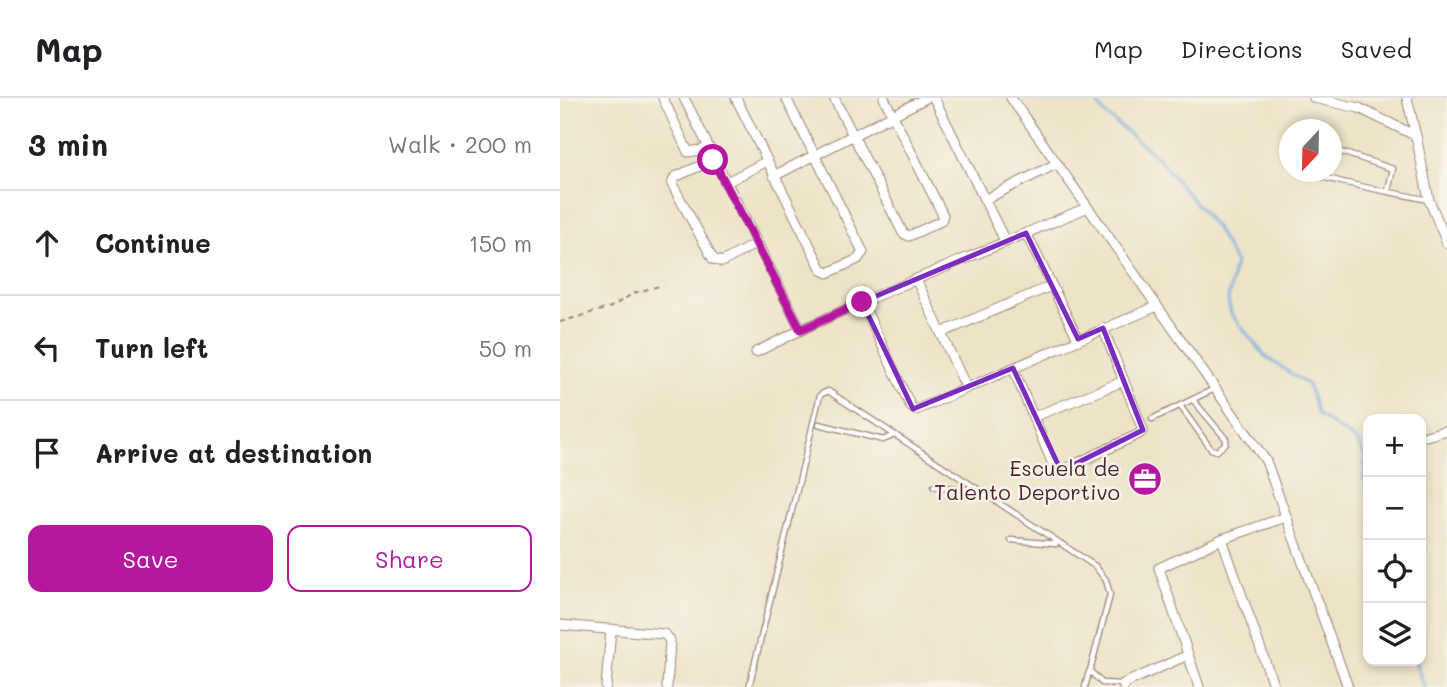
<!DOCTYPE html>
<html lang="en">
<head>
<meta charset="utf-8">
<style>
	:root { --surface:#fff; --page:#f2f2f2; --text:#202124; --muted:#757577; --line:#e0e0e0; --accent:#b5179e }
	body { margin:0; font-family:Mali,sans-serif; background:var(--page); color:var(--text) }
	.controls { position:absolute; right:21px; bottom:21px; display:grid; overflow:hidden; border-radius:14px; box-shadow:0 4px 10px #0003 }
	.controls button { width:63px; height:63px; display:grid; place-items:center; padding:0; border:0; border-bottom:2px solid var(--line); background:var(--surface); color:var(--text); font:35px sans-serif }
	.compass { position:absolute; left:719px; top:21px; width:63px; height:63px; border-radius:50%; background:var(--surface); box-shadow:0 4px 10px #0003; rotate:202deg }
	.stop { position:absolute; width:21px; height:21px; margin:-16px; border:5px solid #b5179e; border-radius:50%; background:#fff }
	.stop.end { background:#b5179e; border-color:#fff; box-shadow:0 2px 7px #0008 }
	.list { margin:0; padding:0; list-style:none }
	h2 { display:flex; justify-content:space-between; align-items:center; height:91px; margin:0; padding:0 28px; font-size:30px }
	h2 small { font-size:23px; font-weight:400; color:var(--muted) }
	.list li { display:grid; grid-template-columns:46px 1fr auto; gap:21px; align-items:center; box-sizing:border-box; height:105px; padding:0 28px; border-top:2px solid var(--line) }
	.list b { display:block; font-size:26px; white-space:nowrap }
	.list em { font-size:23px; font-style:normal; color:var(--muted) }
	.actions { display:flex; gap:14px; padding:21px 28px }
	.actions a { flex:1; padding:16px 0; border:2px solid var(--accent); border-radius:14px; text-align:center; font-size:24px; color:var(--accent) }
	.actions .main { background:var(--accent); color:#fff }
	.icon { flex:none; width:38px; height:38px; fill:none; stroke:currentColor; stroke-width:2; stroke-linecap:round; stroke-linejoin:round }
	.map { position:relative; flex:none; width:887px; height:589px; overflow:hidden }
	header { display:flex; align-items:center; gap:42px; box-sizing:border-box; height:98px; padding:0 35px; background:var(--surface); border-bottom:2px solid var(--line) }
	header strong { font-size:33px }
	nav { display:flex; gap:38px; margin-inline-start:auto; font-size:24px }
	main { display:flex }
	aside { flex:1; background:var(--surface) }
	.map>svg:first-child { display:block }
</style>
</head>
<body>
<header>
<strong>Map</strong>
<nav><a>Map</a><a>Directions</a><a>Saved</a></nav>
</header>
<main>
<aside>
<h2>3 min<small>Walk · 200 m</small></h2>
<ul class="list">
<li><svg class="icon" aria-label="ahead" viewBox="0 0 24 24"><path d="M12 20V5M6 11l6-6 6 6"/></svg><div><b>Continue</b></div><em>150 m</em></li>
<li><svg class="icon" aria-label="left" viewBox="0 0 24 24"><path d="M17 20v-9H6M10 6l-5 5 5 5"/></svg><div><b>Turn left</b></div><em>50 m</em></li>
<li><svg class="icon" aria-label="arrive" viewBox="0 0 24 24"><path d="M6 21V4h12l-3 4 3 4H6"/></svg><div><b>Arrive at destination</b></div></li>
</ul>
<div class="actions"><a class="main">Save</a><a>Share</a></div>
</aside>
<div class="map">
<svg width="887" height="589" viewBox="0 0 887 589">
	<rect width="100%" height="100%" fill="#f7f3e8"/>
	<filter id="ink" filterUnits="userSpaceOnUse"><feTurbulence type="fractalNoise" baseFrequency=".0143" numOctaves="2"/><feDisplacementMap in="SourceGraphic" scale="14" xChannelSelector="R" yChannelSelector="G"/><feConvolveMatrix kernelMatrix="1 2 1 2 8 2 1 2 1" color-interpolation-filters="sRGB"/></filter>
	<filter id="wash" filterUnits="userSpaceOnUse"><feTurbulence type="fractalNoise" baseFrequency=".00686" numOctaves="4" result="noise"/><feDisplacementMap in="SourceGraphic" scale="28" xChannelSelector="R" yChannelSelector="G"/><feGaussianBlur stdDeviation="1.57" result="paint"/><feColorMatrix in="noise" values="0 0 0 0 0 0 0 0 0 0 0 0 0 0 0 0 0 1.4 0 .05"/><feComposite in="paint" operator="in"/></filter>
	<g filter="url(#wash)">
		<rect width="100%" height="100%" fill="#ede4c7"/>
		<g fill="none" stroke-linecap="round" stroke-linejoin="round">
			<g stroke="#6faae0" stroke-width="2.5">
				<path d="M 533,0 L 544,15 L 597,59 L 656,130 L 675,165 L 668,202 L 671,216 L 706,259 L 748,287 L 758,317 L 797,343 L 804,358 L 804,381 L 808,396"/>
				<path d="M 855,563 L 864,589"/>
			</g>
		</g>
	</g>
	<g filter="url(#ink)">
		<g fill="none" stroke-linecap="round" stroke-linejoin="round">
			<g stroke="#9c8279" stroke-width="7">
				<g id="service">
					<path d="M 772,51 L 833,71 L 828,93"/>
					<path d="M 761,74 L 763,79 C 798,89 832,94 868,102"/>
					<path d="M 621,309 L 651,351 L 657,353 L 666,345 L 666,341 L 633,302"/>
					<path d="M 592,321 L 654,291"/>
					<path d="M 259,326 L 323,342 L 335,337"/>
					<path d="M 374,388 L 414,392"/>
					<path d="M 451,442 L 496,446"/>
					<path d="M 189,589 L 260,297 L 268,293 L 535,468 L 546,482 L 550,497 L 530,573 L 542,585 L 562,586"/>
					<path d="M 525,589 L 529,574"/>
				</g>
			</g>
			<g stroke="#9c8279" stroke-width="11">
				<g id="minor">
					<path d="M 103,0 L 128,54 L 148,51"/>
					<path d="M 124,0 L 241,232 L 302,204"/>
					<path d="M 176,0 L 262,172 L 268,175 L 298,161 L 303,154 L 226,0"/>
					<path d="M 274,0 L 343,135 L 349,138 L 381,123 L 383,117 L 324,0"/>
					<path d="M 374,0 L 445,143"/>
					<path d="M 451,0 L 706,363 L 788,589"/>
					<path d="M 754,0 L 799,10 L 856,38 L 847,0"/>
					<path d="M 856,38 L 869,102 L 887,145"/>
					<path d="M 153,62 L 115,79 L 112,86 L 153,161 L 162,164 L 195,146"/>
					<path d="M 214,78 L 366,0"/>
					<path d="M 165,85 L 207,63"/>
					<path d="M 426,101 L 496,66"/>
					<path d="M 526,110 L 302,204 L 351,309 L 356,312 L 595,209"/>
					<path d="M 466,135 L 518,241"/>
					<path d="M 356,181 L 406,289"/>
					<path d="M 381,235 L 491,188"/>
					<path d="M 196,254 L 241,232"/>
					<path d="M 453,270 L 494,369 L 501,373 L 579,336 L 583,332 L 543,230"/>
					<path d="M 473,319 L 564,283"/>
					<path d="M 866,338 L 887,332"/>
					<path d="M 662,441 L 714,589"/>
					<path d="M 0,527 L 104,536 L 110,542 L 107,589"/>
					<path d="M 46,589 L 51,531"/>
					<path d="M 564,589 L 563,586 L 628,557"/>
					<path d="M 639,589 L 599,470 L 662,441 L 726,419"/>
				</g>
			</g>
			<path stroke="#9c8279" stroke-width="2" stroke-dasharray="5 5" stroke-linecap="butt" d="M 0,224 L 51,209 L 74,195 L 103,187"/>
			<use href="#service" stroke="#fff" stroke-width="4.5"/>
			<use href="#minor" stroke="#fff" stroke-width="9"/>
		</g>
	</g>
	<g fill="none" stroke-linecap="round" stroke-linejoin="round" filter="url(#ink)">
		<path stroke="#b5179e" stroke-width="9" d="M 153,62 L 241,232 L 302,204"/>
	</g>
	<path fill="none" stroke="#7b2cbf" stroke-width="5" stroke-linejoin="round" d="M 466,135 L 518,241 L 543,230 L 583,332 L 501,373 L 453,270 L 353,311 L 302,204 Z"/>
	<defs>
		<g id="office-disc" transform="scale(1.75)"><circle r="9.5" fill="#b5179e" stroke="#f7f3e8"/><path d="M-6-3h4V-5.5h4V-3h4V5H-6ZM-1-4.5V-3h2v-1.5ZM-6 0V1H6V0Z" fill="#fff"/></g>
	</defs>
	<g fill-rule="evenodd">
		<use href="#office-disc" x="585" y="381"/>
	</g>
	<g text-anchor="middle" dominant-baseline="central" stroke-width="5" stroke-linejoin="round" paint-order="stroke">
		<g font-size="21" fill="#4a1f2b" stroke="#f7f3e8" text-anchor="end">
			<text x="560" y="369">Escuela de<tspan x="560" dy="24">Talento Deportivo</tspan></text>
		</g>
	</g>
</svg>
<div class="controls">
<button>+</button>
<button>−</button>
<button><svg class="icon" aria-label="locate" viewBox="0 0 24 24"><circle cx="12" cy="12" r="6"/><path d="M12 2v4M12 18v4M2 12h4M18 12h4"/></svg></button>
<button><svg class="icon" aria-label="layers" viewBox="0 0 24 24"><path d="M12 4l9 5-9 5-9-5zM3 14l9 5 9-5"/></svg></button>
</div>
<svg class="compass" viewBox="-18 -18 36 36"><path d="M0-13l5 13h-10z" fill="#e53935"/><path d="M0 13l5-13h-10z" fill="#757577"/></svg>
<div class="stop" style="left:153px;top:62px"></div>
<div class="stop end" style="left:302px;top:204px"></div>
</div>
</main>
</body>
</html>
